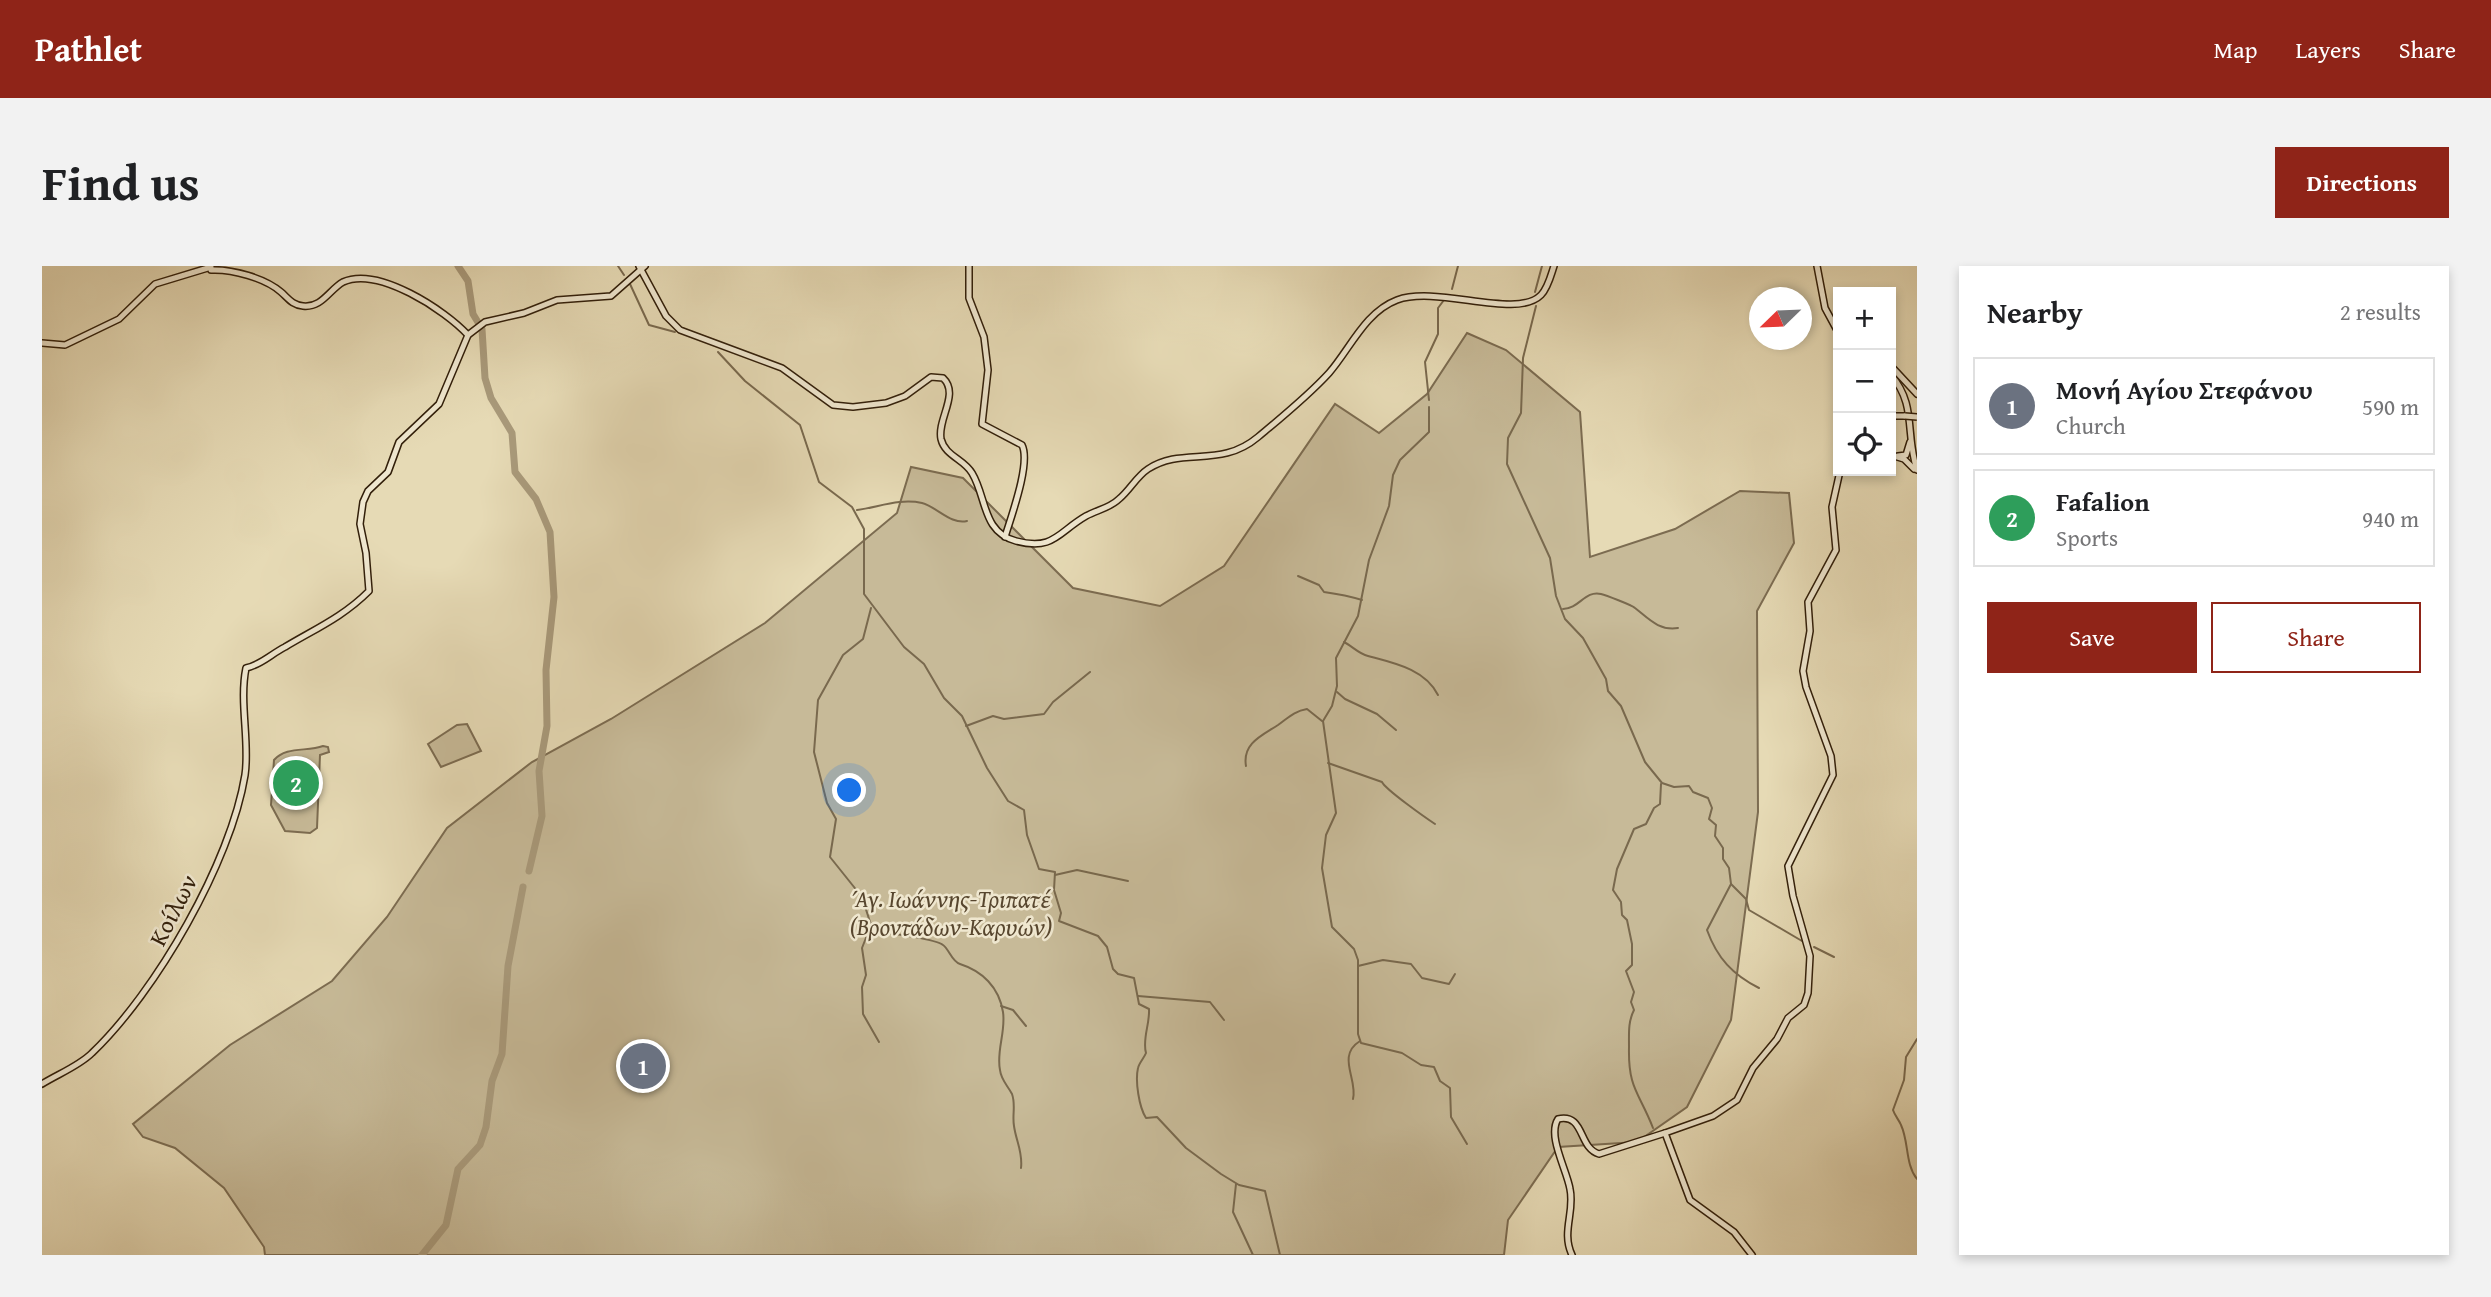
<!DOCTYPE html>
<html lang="en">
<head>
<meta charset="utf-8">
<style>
	:root { --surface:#fff; --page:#f2f2f2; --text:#202124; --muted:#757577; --line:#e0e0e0; --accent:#8f2418 }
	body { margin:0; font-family:"Gentium Book Plus",serif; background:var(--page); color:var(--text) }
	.controls { position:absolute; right:21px; top:21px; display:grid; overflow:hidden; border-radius:0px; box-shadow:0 4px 10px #0003 }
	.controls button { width:63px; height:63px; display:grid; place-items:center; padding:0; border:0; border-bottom:2px solid var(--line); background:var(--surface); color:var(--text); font:35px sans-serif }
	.compass { position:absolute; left:1707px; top:21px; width:63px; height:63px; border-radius:50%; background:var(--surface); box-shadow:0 4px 10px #0003; rotate:247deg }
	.you { position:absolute; left:808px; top:525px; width:24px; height:24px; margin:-18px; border:5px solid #fff; border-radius:50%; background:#1a73e8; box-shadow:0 0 0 10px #1a73e833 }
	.badge { display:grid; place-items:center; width:46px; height:46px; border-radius:50%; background:var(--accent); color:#fff; font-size:23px; font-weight:700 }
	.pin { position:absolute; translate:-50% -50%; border:4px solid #fff; box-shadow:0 2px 7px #0006 }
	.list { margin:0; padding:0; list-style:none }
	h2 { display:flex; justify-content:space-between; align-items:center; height:91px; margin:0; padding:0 28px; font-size:30px }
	h2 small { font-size:23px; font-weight:400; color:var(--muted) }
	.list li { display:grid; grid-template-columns:46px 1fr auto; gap:21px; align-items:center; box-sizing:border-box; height:98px; margin:0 14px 14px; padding:0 14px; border:2px solid var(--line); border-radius:0px }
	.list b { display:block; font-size:26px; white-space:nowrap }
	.list p { margin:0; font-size:23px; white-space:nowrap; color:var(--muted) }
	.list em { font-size:23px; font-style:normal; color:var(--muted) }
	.actions { display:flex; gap:14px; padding:21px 28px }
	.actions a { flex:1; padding:16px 0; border:2px solid var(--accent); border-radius:0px; text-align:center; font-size:24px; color:var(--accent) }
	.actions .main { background:var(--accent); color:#fff }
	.icon { flex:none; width:38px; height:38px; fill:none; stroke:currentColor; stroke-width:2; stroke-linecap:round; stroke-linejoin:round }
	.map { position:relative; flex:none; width:1875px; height:989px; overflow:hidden; border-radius:0px }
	header { display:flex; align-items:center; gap:42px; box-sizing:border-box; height:98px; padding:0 35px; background:var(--accent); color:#fff }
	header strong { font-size:33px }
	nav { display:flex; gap:38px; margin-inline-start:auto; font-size:24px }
	.intro { display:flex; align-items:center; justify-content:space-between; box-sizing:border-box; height:168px; padding:0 42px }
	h1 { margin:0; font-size:49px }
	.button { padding:18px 32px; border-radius:0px; background:var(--accent); color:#fff; font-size:24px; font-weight:700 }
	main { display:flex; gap:42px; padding:0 42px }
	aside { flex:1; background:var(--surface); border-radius:0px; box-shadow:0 4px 10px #0003 }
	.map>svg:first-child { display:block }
</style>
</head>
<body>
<header>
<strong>Pathlet</strong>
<nav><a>Map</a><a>Layers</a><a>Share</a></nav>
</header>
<div class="intro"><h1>Find us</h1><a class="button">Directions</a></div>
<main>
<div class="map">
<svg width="1875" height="989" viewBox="0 0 1875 989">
	<rect width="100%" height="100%" fill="#e6dab5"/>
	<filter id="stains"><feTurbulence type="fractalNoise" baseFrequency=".00286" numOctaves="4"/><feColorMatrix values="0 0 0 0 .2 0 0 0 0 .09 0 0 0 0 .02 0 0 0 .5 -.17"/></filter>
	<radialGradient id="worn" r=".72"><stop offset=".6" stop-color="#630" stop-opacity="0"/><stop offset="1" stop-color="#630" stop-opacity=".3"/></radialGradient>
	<g fill="#c7ba98" stroke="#7c6c51" stroke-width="2">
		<path d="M 1425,67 L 1464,84 L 1538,146 L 1548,291 L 1633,263 L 1698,225 L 1747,227 L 1752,277 L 1715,345 L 1716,546 L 1689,754 L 1645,841 L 1595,876 L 1516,881 L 1466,954 L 1462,989 L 223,989 L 222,981 L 182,922 L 133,882 L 101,871 L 91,858 L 188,779 L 290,715 L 345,651 L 405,562 L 490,496 L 569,453 L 723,357 L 855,247 L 869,201 L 921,212 L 1031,322 L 1118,340 L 1182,300 L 1293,138 L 1337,167 L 1385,128 Z"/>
		<path d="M 425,458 L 439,485 L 399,501 L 386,478 L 415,459 Z"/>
		<path d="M 281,480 L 286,481 L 287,486 L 278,489 L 275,562 L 268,567 L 243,565 L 229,539 L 232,494 C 244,480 265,486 281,480 Z"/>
	</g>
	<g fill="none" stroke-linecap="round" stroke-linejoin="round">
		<g stroke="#79694e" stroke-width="2">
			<path d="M 576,0 L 582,9"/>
			<path d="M 588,18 L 607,59 L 633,66"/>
			<path d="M 1410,23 L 1416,0"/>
			<path d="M 1493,26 L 1500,0"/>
			<path d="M 1494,40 L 1481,92 L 1479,147 L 1466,172 L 1465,198 L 1508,292 L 1514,330 L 1523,353 L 1541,372 L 1564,413 L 1566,425 L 1579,440 L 1603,496 L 1620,517 L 1632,521 L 1647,520 L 1651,526 L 1666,532 L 1670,542 L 1667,553 L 1674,559 L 1673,570 L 1681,582 L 1681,593 L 1687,602 L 1689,618 L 1704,633 L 1707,644 L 1760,675"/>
			<path d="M 676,86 L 703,115 L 758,159 L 777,216 L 810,241 L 822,263 L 822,328 L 862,381 L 882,398 L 902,432 L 920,450 L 945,502 L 966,535 L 982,544 L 985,569 L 997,603 L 1013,606 L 1012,624 L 1019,647 L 1017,655 L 1056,670 L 1065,681 L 1071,703 L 1076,708 L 1092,712 L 1097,738 L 1107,743 C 1108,758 1100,773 1104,787 C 1102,792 1097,797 1096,802 C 1093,815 1097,841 1104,852 L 1115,851 L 1144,882 L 1179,908 L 1197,919 L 1223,925 L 1238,989"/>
			<path d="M 1387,134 L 1383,96 L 1396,68 L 1396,42 L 1402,34"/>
			<path d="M 1387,141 L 1387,166 L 1358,194 L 1351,209 L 1347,240 L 1327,294 L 1316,350 L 1294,392 L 1295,420 L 1290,440 L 1281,455 L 1294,547 L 1284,569 L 1280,602 L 1290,661 L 1312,683 L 1316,694 L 1316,768 L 1319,777 L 1360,787 L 1379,799 L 1392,801 L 1398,815 L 1408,822 L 1409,851 L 1425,878"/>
			<path d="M 815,244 C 837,241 858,232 880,237 C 895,241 909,259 925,255"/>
			<path d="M 1256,310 L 1277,319 L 1282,326 C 1296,328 1307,330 1320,334"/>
			<path d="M 829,342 L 821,373 L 801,389 L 776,434 L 772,486 L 785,537 L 794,553 L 788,591 L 820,631 L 828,656 L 835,666 C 847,667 894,673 901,679 C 907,683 910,696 918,698 C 940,705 957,721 961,746 C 964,766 954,785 958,804 C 959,814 966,820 970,828 C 974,839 970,849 972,860 C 974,875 981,886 979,902"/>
			<path d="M 1521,343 C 1537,343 1543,324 1559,328 C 1563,329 1590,339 1593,342 C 1607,353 1617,365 1636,362"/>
			<path d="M 1302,376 C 1310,380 1317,388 1326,390 C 1352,397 1383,403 1396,429"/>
			<path d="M 1295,426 L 1303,433 L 1335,448 L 1354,464"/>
			<path d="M 924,460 L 951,450 L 962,453 L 1002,448 L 1011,436 L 1048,406"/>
			<path d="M 1286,497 L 1340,516 C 1344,524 1384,552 1393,558"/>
			<path d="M 1204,500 C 1200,477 1221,469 1236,459 C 1246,452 1252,445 1265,443 L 1280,455"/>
			<path d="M 1013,609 L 1035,604 L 1086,615"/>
			<path d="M 1689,618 L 1665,664 C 1675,692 1691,709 1717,722"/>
			<path d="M 829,659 L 820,682 L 824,709 L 820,721 L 821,748 L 837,776"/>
			<path d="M 1772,681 L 1792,691"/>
			<path d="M 1316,700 L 1341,694 L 1369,698 L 1380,712 L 1407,718 L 1413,708"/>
			<path d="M 1096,730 L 1168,736 L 1182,754"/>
			<path d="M 959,740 L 971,744 L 984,760"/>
			<path d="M 1875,773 L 1864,791 L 1862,814 L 1851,844 C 1853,850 1857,854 1859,859 C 1867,876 1863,898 1875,913"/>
			<path d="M 1311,833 C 1316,813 1294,790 1318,775"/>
			<path d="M 1611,862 C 1597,826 1586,823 1587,781 C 1587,767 1586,756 1592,744 L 1589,736 L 1592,726 L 1584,705 L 1590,699 L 1590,678 L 1585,654 L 1580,649 L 1579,636 L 1571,624 L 1575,603 L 1592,563 L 1604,558 L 1612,542 L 1618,538 L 1619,518"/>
			<path d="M 1194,918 L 1191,946 L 1211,989"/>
		</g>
		<g stroke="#a99a7b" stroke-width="7">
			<path d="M 416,0 L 426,15 L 431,48 L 440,63 L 443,112 L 449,132 L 470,167 L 473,206 L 494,233 L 508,266 L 512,331 L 504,404 L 505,460 L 497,505 L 500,550 L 487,605"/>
			<path d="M 380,989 L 404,959 L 416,903 L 438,879 L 444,861 L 450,815 L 460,788 L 466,700 L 481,621"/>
		</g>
		<g stroke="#321f0a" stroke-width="8">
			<g id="secondary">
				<path d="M 597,0 L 624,50 L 638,64 L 740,102 L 791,139 L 811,141 L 844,137 L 863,130 L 889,111 L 901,112 C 918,128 895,153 899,173 C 903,190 922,193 930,207 C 945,232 940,266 974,275 C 1012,285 1016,266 1044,250 C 1055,244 1068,242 1077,233 C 1088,224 1094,211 1106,203 C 1141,180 1178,203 1216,171 C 1240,151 1266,130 1287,107 C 1308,83 1323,46 1355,34 C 1396,19 1474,54 1499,29 C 1506,22 1509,9 1512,0"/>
				<path d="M 927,0 L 927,32 L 942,71 L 946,104 L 940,158 L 980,179 C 989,197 969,251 963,271"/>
				<path d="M 1775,0 L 1783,42 L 1796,66"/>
				<path d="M 0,77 L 23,79 L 77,53 L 113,18 L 169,1 L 169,4 C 190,3 223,12 239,26 C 246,32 250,39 261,40 C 280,42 287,24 301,16 C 336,0 403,44 426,69"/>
				<path d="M 1849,100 L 1875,128"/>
				<path d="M 1849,109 C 1875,139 1863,168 1875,204"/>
				<path d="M 1849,150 L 1863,150"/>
				<path d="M 1849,189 L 1862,193 L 1872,203"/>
				<path d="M 1856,190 L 1864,189 L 1868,176"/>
				<path d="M 0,818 C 16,808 37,800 50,787 C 114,726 189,596 203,509 C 208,477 197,436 204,402 C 219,399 229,388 243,381 C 273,363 301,351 327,325 L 324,287 L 318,258 L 321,236 L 326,225 L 346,206 L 357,176 L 397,138 L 426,69 L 443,56 L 482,47 L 515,34 L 569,30 L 603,0"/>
				<path d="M 1530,989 C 1519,966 1533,946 1528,923 C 1525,904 1505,870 1516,853 C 1543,847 1536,882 1557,888 L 1623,867"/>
				<path d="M 1710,989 L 1692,966 L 1648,934 L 1623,867 L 1671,850 L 1695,834 L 1711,802 L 1735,773 L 1746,752 L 1762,739 L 1766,727 L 1768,690 L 1751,630 L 1746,600 L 1791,509 L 1789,490 L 1764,421 L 1761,405 L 1768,365 L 1766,336 L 1794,284 L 1790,241 L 1798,205"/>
			</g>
		</g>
		<use href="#secondary" stroke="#efe7cf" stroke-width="5"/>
		<g stroke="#321f0a" stroke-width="8" stroke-linecap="butt">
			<path id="secondary-bridge" d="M 1863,150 L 1875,151"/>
		</g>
		<use href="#secondary-bridge" stroke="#efe7cf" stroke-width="5"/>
	</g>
	<g text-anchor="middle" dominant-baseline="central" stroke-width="5" stroke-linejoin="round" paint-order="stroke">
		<g font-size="24" font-style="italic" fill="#57462e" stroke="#efe7cf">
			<text x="909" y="632">Άγ. Ιωάννης-Τριπατέ<tspan x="909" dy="28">(Βροντάδων-Καρυών)</tspan></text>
		</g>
		<g font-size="24" fill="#321f0a" stroke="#efe7cf">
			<text transform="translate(131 644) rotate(-63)">Κοίλων</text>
		</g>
	</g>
	<rect width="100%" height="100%" filter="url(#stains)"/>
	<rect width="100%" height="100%" fill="url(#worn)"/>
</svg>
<div class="controls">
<button>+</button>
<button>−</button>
<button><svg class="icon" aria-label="locate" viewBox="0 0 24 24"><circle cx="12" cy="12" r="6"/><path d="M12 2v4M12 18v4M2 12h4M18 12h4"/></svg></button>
</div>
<svg class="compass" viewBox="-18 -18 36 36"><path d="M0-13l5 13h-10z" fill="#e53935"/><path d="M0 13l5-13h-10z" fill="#757577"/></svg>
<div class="you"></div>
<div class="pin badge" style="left:601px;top:800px;background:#6b7280">1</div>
<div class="pin badge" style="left:254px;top:517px;background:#2e9e5b">2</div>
</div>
<aside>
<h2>Nearby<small>2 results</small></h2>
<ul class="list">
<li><span class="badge" style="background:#6b7280">1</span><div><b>Μονή Αγίου Στεφάνου</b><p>Church</p></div><em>590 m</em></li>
<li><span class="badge" style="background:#2e9e5b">2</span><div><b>Fafalion</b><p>Sports</p></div><em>940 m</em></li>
</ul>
<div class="actions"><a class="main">Save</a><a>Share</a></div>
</aside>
</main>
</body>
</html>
